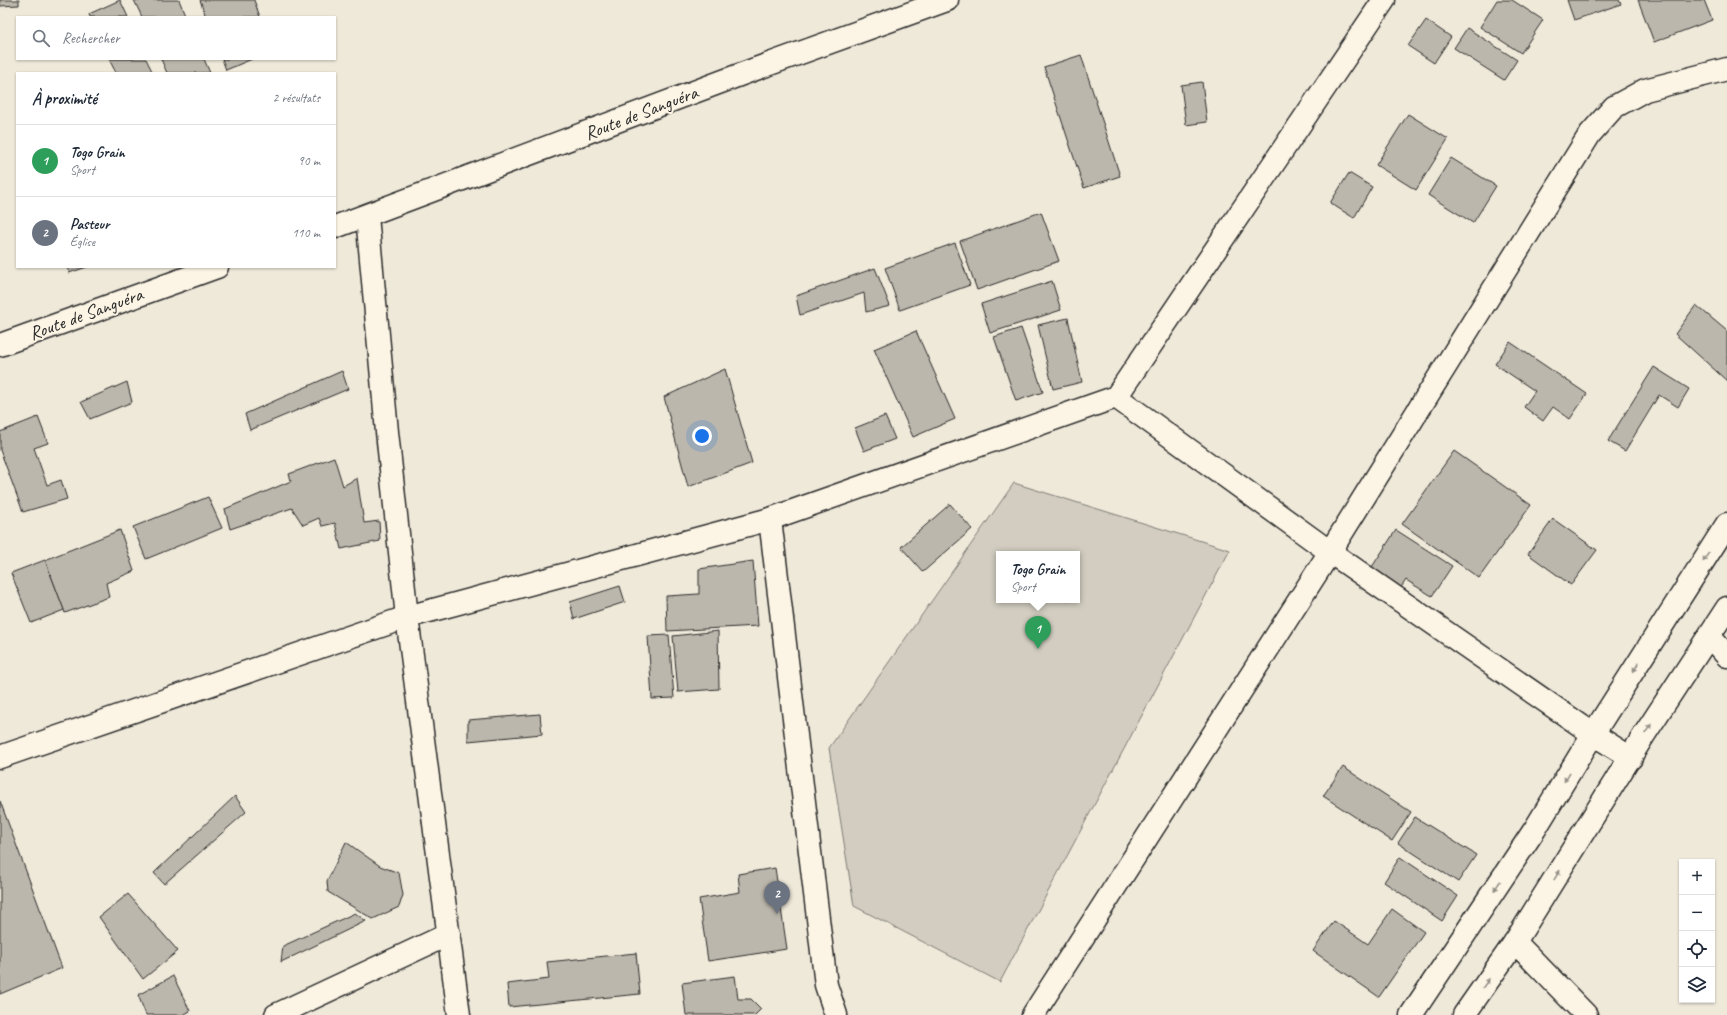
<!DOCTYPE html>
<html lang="fr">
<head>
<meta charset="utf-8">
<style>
	:root { --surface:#fff; --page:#f2f2f3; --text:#1f2937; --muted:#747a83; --line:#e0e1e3; --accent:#db2777 }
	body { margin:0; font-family:Caveat,sans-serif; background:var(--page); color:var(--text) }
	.controls { position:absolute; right:12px; bottom:12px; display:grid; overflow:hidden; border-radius:0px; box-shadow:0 1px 3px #0004 }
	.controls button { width:36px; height:36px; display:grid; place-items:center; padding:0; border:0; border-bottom:1px solid var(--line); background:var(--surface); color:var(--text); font:20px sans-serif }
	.you { position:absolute; left:702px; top:436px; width:14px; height:14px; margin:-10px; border:3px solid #fff; border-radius:50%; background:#1a73e8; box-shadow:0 0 0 6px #1a73e833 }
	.badge { display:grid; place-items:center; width:26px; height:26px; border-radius:50%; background:var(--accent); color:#fff; font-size:13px; font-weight:700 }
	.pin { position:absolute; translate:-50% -33px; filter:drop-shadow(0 1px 2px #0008) }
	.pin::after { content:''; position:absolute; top:21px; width:14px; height:12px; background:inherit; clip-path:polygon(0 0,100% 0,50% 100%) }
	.popup { position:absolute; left:996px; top:551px; width:84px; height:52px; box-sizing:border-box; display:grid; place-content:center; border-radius:0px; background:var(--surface); filter:drop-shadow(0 1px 3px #0005); font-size:13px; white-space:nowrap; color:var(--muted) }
	.popup b { font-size:15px; color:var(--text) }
	.popup::after { content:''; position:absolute; left:50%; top:100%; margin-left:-8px; border:8px solid transparent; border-top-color:var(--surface) }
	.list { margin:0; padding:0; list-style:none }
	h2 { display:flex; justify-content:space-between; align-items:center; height:52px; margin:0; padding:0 16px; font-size:17px }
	h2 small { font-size:13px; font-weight:400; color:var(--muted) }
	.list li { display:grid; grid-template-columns:26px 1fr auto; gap:12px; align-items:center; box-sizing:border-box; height:72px; padding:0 16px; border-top:1px solid var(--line) }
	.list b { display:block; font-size:15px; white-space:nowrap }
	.list p { margin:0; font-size:13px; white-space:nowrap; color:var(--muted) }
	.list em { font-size:13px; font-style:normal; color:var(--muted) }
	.icon { flex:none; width:22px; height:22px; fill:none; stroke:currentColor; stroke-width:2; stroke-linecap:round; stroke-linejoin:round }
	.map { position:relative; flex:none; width:1727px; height:1015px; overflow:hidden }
	.search { position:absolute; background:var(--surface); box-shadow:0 1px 3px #0004; left:16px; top:16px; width:320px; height:44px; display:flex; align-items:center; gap:10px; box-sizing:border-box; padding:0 14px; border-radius:0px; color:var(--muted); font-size:15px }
	.panel { position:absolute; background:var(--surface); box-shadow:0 1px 3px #0004; left:16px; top:72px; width:320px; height:196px; border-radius:0px }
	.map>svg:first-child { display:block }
</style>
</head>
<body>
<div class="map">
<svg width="1727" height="1015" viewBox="0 0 1727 1015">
	<rect width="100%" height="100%" fill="#efe9da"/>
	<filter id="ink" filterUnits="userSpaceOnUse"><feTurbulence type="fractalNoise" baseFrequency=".025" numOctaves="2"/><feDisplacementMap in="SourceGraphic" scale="8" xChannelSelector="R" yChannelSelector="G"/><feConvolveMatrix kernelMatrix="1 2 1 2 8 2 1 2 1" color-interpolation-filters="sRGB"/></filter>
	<g filter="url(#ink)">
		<path fill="#d2cdc0" stroke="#7e7c76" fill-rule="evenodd" d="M 1014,483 L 1230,550 L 1000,982 L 854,906 L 829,748 ZM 999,554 L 1077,554 L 1077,600 L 999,600 Z"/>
		<g fill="#bcb7ac" stroke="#2b2b2b">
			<path d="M 0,0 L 19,0 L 19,5 L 0,6 Z"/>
			<path d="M 120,0 L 128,17 L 90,17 L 89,14 Z"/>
			<path d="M 134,0 L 179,0 L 186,17 L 142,17 Z"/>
			<path d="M 200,0 L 254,0 L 260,17 L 206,17 Z"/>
			<path d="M 1497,0 L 1512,0 L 1543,20 L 1521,53 L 1480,27 Z"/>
			<path d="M 1567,0 L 1619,0 L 1621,4 L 1574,20 Z"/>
			<path d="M 1638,0 L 1704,0 L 1712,20 L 1654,42 Z"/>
			<path d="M 1426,20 L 1451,37 L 1434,63 L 1408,46 Z"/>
			<path d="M 1467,28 L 1517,60 L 1504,80 L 1454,48 Z"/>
			<path d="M 1081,55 L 1120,176 L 1084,188 L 1044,67 Z"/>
			<path d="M 109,59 L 146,59 L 153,73 L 116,73 Z"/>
			<path d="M 161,59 L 204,59 L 210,73 L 167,73 Z"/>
			<path d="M 222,59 L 252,59 L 226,70 Z"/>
			<path d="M 1202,82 L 1207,122 L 1186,125 L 1181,85 Z"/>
			<path d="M 1408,114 L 1448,139 L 1416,190 L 1376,165 Z"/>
			<path d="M 1451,158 L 1496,186 L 1473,223 L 1428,195 Z"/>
			<path d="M 1349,173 L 1372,187 L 1354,218 L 1330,203 Z"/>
			<path d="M 1041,212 L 1059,261 L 977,290 L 960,241 Z"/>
			<path d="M 955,243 L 970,285 L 900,310 L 885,268 Z"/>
			<path d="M 67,267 L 87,267 L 69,273 Z"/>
			<path d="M 875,268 L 890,306 L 866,312 L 864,293 L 800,315 L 796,296 Z"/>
			<path d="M 1052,281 L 1061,310 L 990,333 L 981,304 Z"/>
			<path d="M 1696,305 L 1727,331 L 1727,381 L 1675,334 Z"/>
			<path d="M 1068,318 L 1082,382 L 1053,389 L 1038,325 Z"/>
			<path d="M 1021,328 L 1043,392 L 1016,401 L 994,337 Z"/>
			<path d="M 916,331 L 955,419 L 913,437 L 874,349 Z"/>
			<path d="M 1510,342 L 1587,394 L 1570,419 L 1553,407 L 1543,421 L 1524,407 L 1535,391 L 1495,364 Z"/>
			<path d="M 1654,367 L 1689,389 L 1678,407 L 1659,395 L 1625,451 L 1608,441 Z"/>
			<path d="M 725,369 L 752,463 L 688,487 L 664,397 Z"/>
			<path d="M 342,371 L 348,389 L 250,430 L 245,414 Z"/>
			<path d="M 127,382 L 132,402 L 90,419 L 81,402 Z"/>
			<path d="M 885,416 L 895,439 L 864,451 L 855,428 Z"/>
			<path d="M 38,417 L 48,443 L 34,448 L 47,485 L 61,480 L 67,499 L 23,512 L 0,450 L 0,432 Z"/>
			<path d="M 1454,451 L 1531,505 L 1479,578 L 1402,524 Z"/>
			<path d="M 334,457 L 343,486 L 357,478 L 364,523 L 379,521 L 380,541 L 341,549 L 335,523 L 322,526 L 319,518 L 303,525 L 292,508 L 230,529 L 225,509 L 291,481 L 289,474 Z"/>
			<path d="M 208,497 L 222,528 L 146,559 L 133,527 Z"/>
			<path d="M 950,504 L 972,529 L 923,572 L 901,547 Z"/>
			<path d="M 1553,519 L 1597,550 L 1571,585 L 1528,554 Z"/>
			<path d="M 120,530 L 134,571 L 106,583 L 109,597 L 65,613 L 45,560 Z"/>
			<path d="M 1396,530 L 1452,566 L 1432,596 L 1406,580 L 1400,589 L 1370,570 Z"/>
			<path d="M 45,560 L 64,610 L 31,623 L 11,573 Z"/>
			<path d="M 753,561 L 758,626 L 667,631 L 666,596 L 699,594 L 699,569 Z"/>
			<path d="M 620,586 L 625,602 L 574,619 L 570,602 Z"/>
			<path d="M 718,631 L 719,689 L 678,692 L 673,636 Z"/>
			<path d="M 669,635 L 674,698 L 652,699 L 648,636 Z"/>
			<path d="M 540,714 L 542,734 L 468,741 L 468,720 Z"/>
			<path d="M 1343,767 L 1411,812 L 1392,841 L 1323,796 Z"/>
			<path d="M 235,796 L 246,812 L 164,884 L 154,873 Z"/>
			<path d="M 0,801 L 62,968 L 0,994 Z"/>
			<path d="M 1415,817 L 1476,855 L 1458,882 L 1398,843 Z"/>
			<path d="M 346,842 L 380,866 L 399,873 L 403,895 L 399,907 L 373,919 L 328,892 L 327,881 Z"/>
			<path d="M 1400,857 L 1458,896 L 1442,921 L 1384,882 Z"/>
			<path d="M 775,868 L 787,949 L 708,961 L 699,899 L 740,892 L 738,874 Z"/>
			<path d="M 128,894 L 178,951 L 143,979 L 99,917 Z"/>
			<path d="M 1392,909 L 1424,932 L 1379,997 L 1313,951 L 1334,921 L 1368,944 Z"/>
			<path d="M 355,913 L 366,921 L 281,962 L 283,946 Z"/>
			<path d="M 636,953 L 640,994 L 509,1007 L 507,984 L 549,979 L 547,962 Z"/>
			<path d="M 173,976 L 190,1011 L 183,1015 L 146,1015 L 138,995 Z"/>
			<path d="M 735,976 L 738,999 L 751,999 L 761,1009 L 755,1015 L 686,1015 L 682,983 Z"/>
		</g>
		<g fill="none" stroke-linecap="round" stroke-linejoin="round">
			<g stroke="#2b2b2b" stroke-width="25">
				<g id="street">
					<path d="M 367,216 L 387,432 L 407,617 L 459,1015"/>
					<path d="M 1116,397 L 1330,552 L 1590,134 L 1614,107 L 1645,90 L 1727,69"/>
					<path d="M 770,519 L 826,985 L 836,1015"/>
					<path d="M 1710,637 L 1727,656"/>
					<path d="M 0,757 L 407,617 L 770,519 L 1116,397 L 1384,0"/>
					<path d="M 1515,942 L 1586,1015"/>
					<path d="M 276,1015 L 449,934"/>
					<path d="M 1033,1015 L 1330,552 L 1593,734"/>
				</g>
			</g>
			<g stroke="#2b2b2b" stroke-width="25">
				<g id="secondary">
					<path d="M 335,227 L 750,71 L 947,0"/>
					<path d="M 0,345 L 217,267"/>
					<path d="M 1593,734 L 1631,758"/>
					<path d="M 1411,1015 L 1535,829 L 1593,734 L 1727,524"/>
					<path d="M 1464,1015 L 1515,942 L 1644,735 L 1727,608"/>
				</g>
			</g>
			<use href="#street" stroke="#fcf5e5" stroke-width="22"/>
			<use href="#secondary" stroke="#fcf5e5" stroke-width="22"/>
		</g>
		<defs><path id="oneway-solid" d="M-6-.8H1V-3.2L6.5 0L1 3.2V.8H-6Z"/></defs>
		<g fill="#949088">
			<use href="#oneway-solid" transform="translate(1706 557) rotate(122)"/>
			<use href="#oneway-solid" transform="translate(1636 667) rotate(122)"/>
			<use href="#oneway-solid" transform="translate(1648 729) rotate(-56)"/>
			<use href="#oneway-solid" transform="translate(1567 777) rotate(121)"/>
			<use href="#oneway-solid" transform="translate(1557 875) rotate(-58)"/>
			<use href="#oneway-solid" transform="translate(1497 886) rotate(124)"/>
			<use href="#oneway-solid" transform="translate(1486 983) rotate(-55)"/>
		</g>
	</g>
	<g text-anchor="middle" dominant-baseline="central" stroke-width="4" stroke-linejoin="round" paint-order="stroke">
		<g font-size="19" fill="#2b2b2b" stroke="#fcf5e5">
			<text transform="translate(641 113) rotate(-21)">Route de Sanguéra</text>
			<text transform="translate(86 314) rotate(-20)">Route de Sanguéra</text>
		</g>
	</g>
</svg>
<div class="controls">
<button>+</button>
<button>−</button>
<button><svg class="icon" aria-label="locate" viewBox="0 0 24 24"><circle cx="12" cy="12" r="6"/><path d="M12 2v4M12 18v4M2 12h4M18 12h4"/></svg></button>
<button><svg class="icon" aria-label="layers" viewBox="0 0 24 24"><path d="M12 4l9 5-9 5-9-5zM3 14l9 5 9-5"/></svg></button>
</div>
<div class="you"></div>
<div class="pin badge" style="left:1038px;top:649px;background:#2e9e5b">1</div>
<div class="popup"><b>Togo Grain</b>Sport</div>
<div class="pin badge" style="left:777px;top:914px;background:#6b7280">2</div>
<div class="search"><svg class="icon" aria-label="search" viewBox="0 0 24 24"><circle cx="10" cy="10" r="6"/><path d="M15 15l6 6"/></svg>Rechercher</div>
<section class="panel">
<h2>À proximité<small>2 résultats</small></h2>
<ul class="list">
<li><span class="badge" style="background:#2e9e5b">1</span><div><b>Togo Grain</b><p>Sport</p></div><em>90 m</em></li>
<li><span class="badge" style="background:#6b7280">2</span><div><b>Pasteur</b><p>Église</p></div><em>110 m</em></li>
</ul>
</section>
</div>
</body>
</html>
